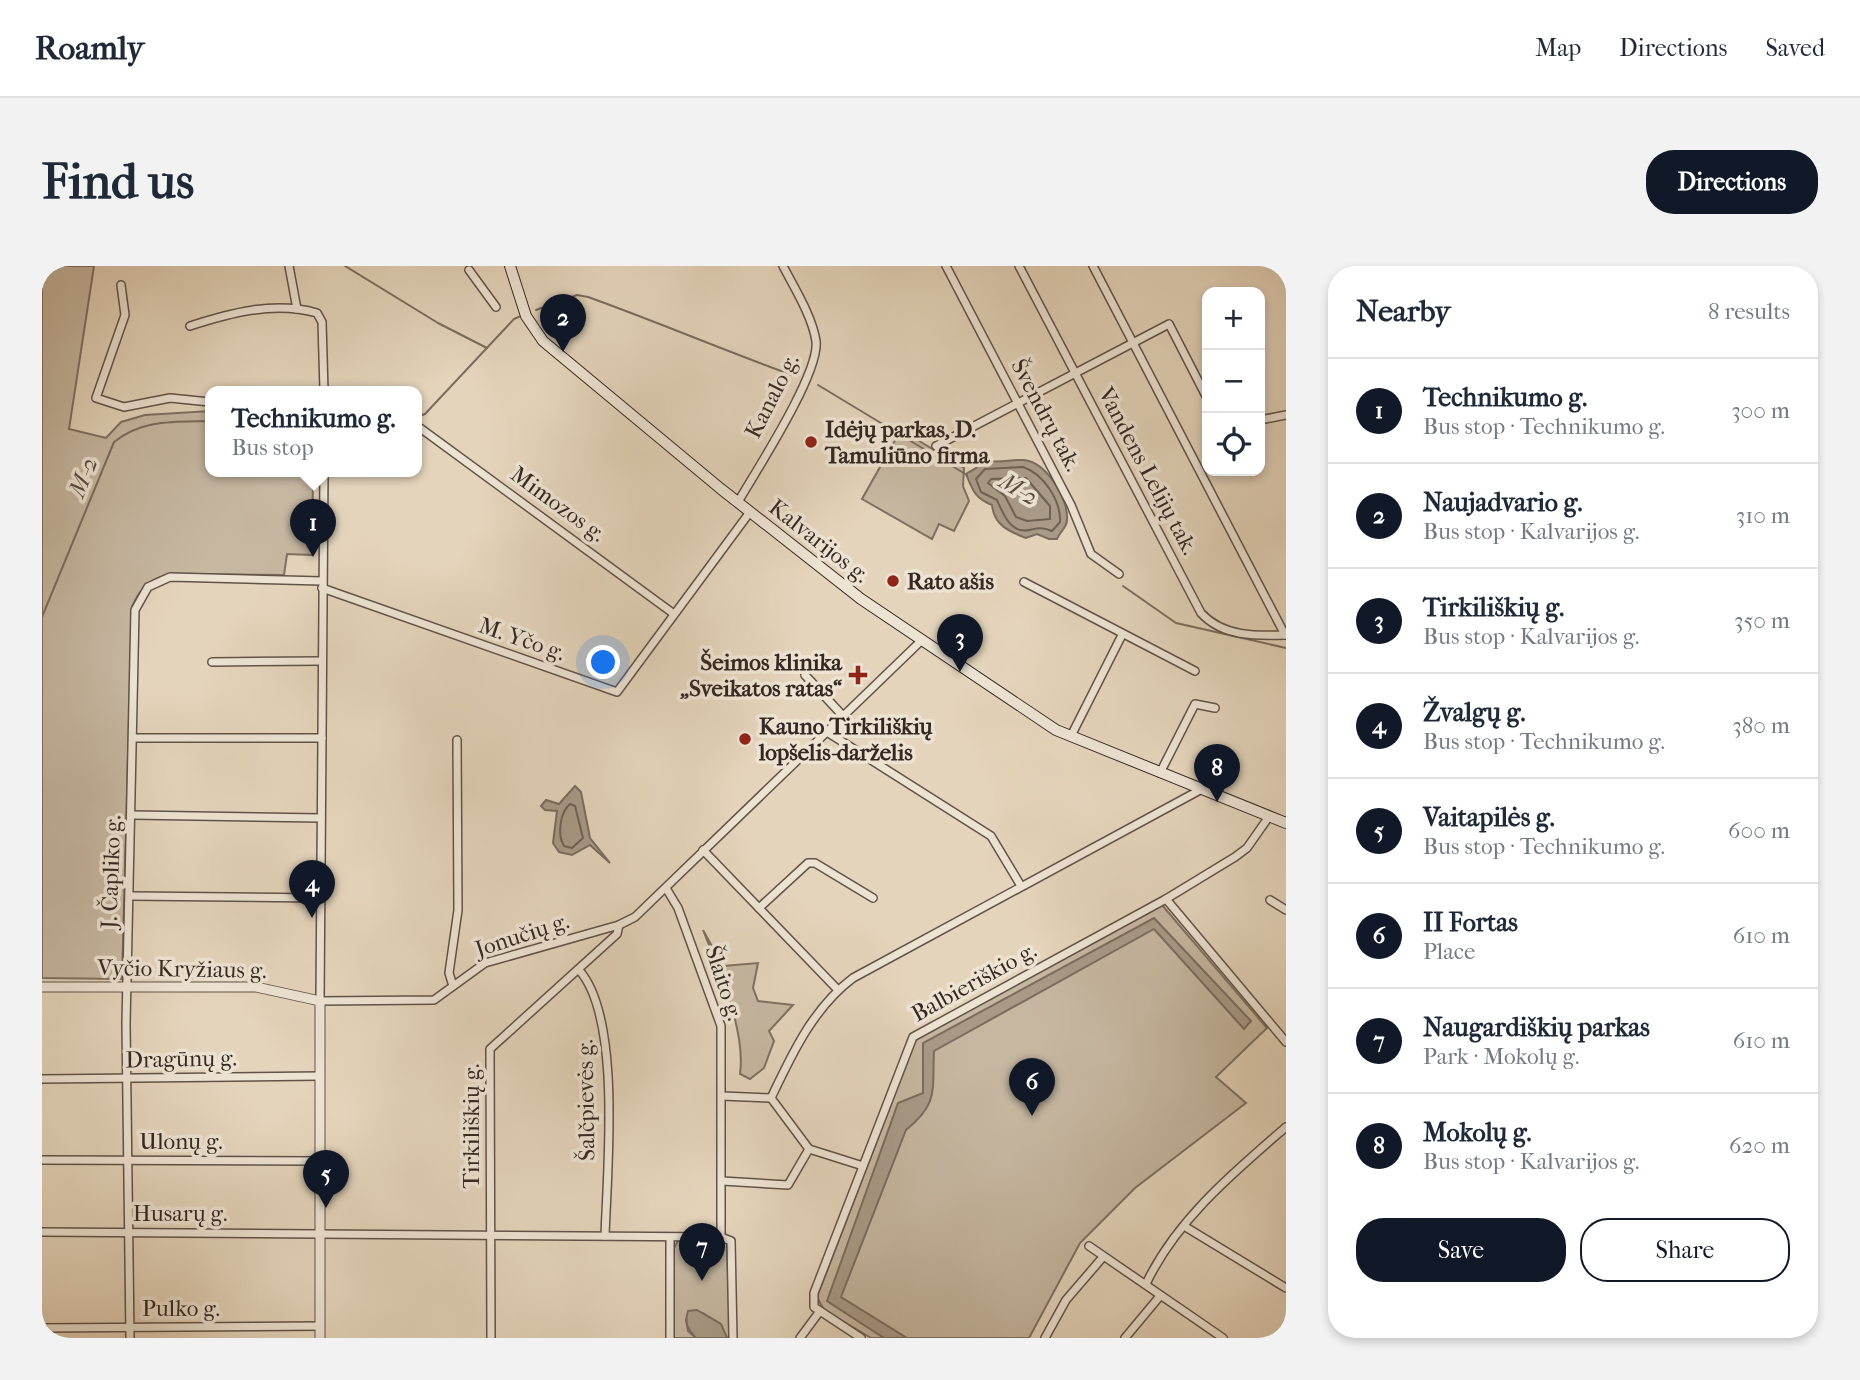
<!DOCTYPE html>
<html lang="en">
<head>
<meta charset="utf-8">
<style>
	:root { --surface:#fff; --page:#f2f2f3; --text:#1f2937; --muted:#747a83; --line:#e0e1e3; --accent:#111827 }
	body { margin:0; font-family:"IM FELL French Canon",serif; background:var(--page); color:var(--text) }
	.controls { position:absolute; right:21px; top:21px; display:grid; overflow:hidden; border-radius:14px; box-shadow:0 4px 10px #0003 }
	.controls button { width:63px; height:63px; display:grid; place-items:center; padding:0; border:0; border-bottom:2px solid var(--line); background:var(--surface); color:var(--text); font:35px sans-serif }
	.you { position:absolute; left:562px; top:397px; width:24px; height:24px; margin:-18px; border:5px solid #fff; border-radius:50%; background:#1a73e8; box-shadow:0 0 0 10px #1a73e833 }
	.badge { display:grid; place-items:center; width:46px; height:46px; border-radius:50%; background:var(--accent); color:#fff; font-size:23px; font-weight:700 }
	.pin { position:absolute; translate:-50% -58px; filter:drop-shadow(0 2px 4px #0008) }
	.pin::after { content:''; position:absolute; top:37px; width:24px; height:21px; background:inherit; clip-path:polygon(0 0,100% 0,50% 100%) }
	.popup { position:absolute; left:163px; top:120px; width:217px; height:91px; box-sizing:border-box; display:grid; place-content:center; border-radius:14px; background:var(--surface); filter:drop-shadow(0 2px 5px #0005); font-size:23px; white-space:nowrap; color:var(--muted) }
	.popup b { font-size:26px; color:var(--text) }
	.popup::after { content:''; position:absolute; left:50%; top:100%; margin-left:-14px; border:14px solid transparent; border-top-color:var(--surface) }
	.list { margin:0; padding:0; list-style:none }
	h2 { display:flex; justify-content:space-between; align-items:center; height:91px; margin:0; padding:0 28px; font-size:30px }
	h2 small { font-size:23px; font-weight:400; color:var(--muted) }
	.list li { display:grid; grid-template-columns:46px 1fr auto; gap:21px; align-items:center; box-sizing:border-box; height:105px; padding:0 28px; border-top:2px solid var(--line) }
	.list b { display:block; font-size:26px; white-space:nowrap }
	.list p { margin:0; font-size:23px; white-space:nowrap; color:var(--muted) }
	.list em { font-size:23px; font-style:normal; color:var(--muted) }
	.actions { display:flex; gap:14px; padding:21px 28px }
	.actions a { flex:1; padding:16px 0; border:2px solid var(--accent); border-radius:28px; text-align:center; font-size:24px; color:var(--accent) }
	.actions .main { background:var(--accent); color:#fff }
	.icon { flex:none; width:38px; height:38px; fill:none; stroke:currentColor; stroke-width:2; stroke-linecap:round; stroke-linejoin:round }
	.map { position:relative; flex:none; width:1244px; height:1072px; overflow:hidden; border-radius:28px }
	header { display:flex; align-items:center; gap:42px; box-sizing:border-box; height:98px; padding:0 35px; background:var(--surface); border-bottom:2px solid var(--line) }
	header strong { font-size:33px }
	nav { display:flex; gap:38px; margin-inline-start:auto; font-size:24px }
	.intro { display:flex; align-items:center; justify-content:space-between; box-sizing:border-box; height:168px; padding:0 42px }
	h1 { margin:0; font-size:49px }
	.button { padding:18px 32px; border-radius:28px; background:var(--accent); color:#fff; font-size:24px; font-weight:700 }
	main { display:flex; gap:42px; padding:0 42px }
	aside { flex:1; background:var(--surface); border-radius:28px; box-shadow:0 4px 10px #0003 }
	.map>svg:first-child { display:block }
</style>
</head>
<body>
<header>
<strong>Roamly</strong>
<nav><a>Map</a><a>Directions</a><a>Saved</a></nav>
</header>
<div class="intro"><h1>Find us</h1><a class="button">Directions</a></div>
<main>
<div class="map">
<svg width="1244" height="1072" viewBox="0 0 1244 1072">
	<rect width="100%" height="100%" fill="#e4d4bb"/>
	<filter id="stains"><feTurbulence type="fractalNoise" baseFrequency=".00286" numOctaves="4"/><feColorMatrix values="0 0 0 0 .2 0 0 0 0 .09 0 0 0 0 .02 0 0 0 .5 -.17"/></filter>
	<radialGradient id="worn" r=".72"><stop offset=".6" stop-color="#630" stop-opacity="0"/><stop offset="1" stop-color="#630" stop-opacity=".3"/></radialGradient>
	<g fill="#c6b7a1" stroke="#7e7062" stroke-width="2">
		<path d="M 0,0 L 52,0 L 27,163 L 64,172 L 79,156 L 103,149 L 168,145 L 168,205 L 271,205 L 270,289 L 245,288 L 242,309 L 129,308 C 109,312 98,322 90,341 L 80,713 L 0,712 Z"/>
		<path d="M 859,164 L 922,202 L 921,220 L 927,235 L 912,265 L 897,258 L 890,273 L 820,233 Z"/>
		<path d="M 1120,639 L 1225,762 L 1174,811 L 1204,837 L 1093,922 L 1038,977 L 987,1072 L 829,1072 L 782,1044 L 775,1031 L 874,773 Z"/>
		<path d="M 661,664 L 681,700 L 716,697 L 711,722 L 716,735 L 751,739 L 727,765 L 732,775 L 722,802 L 708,813 L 698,808 C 704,764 677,705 661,664 Z"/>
		<path d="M 637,973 L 680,973 L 685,977 L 688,1072 L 685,1072 L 678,1058 L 661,1047 L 644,1053 L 646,1065 L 654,1072 L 632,1072 L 632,982 Z"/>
	</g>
	<g fill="#a89a87" stroke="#7a6c5f" stroke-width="2">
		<path d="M 939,192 C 955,199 966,193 982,194 C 1004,196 1027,233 1025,254 C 1025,262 1018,265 1015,273 L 1007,273 L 995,268 L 984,272 C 966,265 952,259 950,239 C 933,232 931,225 924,208 L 934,202 Z"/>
		<path d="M 533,520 L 539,526 L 548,572 L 568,597 L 548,579 L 530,589 L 517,586 L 511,577 L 515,545 L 503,544 L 499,540 L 504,534 L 517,538 Z"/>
		<path d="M 1112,652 L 1209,755 L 1202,763 L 1112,663 L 892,785 C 890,825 897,837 864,864 L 799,1031 L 865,1072 L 842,1072 L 785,1035 L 856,837 L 881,827 L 881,777 Z"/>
		<path d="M 655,1044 L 679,1058 L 685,1072 L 654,1072 C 646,1063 642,1058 646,1045 Z"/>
	</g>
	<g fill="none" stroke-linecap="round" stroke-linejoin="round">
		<g stroke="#6e6155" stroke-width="2">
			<path d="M 981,201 C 1002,208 1019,235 1018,256 L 1010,265 C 1000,261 997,262 987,264 C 968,268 961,247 955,234 L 939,226 L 934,213 L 943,203 Z"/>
			<path d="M 984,212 L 1008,240 L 1008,253 L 985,255 L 974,251 L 963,230 L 946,217 L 949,213 Z"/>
			<path d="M 528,538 L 533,540 L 541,572 L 530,582 L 522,580 C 515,569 518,546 528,538 Z"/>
		</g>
		<g stroke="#7a6c5f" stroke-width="2">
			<path d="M 303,0 L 396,57 L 445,82"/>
			<path d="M 494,44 L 535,29 L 546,31 C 616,56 683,85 753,110"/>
			<path d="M 776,119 L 925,209"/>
			<path d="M 374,151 L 383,148 L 472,53 L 479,50"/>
			<path d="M 1081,320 L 1134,357 L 1244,382"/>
			<path d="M 0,351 L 72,176 C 101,153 132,156 168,155"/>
		</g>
		<g stroke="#615349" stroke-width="10">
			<g id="minor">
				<path d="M 247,0 L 255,43"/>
				<path d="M 904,0 L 1029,239 L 1049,288 L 1077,308"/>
				<path d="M 977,0 L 1159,347 C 1181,371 1214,370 1244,369"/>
				<path d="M 1051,0 L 1243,369"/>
				<path d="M 427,4 L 454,41"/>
				<path d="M 79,19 L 83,49 L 54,132 L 82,141 L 128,132 L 168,136"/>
				<path d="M 148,60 C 188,47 232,35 275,47 L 280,56 L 282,125"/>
				<path d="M 1218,154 L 1244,149"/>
				<path d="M 374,159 L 632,348"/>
				<path d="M 894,180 L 1127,58 L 1165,132"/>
				<path d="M 282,205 L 278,735 L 392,734 L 443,697 L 577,659 L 593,651 L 880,374"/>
				<path d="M 696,236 C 714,205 778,107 774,75 C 770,50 753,23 741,0"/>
				<path d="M 982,316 L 1153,405"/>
				<path d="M 280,322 L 575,426 L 708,246"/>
				<path d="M 170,396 L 280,395"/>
				<path d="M 763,409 L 801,450"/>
				<path d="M 785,466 L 949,570 L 979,620"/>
				<path d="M 1029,470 L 1080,369"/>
				<path d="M 92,472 L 280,472"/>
				<path d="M 1118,507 L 1153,438 L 1173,442"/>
				<path d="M 91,549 L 279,552"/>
				<path d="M 661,584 L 796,724"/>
				<path d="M 624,622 L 636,642 L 679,760 L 679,971"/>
				<path d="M 88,630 L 278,632"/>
				<path d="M 1124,633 L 1244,776"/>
				<path d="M 1228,634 L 1244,644"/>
				<path d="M 717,642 L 766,597 L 773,597 L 831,632"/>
				<path d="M 537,704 C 580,752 565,905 563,970"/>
				<path d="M 411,720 L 407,707 L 416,644 L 415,474"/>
				<path d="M 0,813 L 278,810"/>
				<path d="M 680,830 L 729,832"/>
				<path d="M 767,883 L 821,900"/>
				<path d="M 0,894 L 277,895"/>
				<path d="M 680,915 L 746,919 L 767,883 L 729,832 C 750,788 771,742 811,712 L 1158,524"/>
				<path d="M 1142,960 L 1244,1022"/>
				<path d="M 0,966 L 679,971 L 689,975 L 691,1072"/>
				<path d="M 628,972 L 628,1072"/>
				<path d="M 1047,980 L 1181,1072"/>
				<path d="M 1104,1018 C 1134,954 1192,906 1244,861"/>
				<path d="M 0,1062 L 278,1060"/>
				<path d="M 88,1072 L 84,758 L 93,344 L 106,321 L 128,311 L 280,315"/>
				<path d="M 449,1072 L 448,783 L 575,668 L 577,659"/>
				<path d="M 758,1072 L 778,1045"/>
				<path d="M 819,1072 L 772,1041 L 772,1027 L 871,771 L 1124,633 L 1193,591 L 1205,582 L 1226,552"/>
				<path d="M 1003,1072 L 1024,1034 L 1061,991"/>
				<path d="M 1083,1072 L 1118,1030"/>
			</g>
		</g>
		<g stroke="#615349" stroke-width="11">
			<path id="tertiary" d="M 0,721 L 214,721 L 278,735 L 278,1072"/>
		</g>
		<g stroke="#352823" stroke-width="12">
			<path id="secondary" d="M 468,0 L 484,50 L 501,75 L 679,223 L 819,333 L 1014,464 L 1244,557"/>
		</g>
		<use href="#minor" stroke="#ede3d3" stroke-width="7"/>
		<use href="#tertiary" stroke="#ede3d3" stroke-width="9"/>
		<use href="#secondary" stroke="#ede3d3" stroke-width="10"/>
	</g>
	<g fill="#8f2418" stroke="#ede3d3" stroke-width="2.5">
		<circle cx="769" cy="176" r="7"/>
		<circle cx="851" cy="315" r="7"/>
		<path d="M812.5 398.5h7v7h7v7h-7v7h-7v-7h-7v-7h7z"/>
		<circle cx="703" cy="473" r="7"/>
	</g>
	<g text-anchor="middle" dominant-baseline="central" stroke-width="7" stroke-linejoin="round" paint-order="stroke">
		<g font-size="23" fill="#352823" stroke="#ede3d3">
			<text transform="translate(730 130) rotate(-63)">Kanalo g.</text>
			<text transform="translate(1004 149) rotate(62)">Švendrų tak.</text>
			<text transform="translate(1106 205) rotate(62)">Vandens Lelijų tak.</text>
			<text transform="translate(516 238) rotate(36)">Mimozos g.</text>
			<text transform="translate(777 275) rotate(38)">Kalvarijos g.</text>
			<text transform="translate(480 373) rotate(19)">M. Yčo g.</text>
			<text transform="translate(69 606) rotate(-88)">J. Čapliko g.</text>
			<text transform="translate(480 669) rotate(-18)">Jonučių g.</text>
			<text transform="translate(140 703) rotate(1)">Vyčio Kryžiaus g.</text>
			<text transform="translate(932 716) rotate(-29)">Balbieriškio g.</text>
			<text transform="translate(682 717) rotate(72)">Šlaito g.</text>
			<text transform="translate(139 793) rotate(-1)">Dragūnų g.</text>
			<text transform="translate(544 834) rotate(-91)">Šalčpievės g.</text>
			<text transform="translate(429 860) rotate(-90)">Tirkiliškių g.</text>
			<text x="139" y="875">Ulonų g.</text>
			<text x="138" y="947">Husarų g.</text>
			<text x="139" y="1042">Pulko g.</text>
		</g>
		<g font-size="23" font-weight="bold" fill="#352823" stroke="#ede3d3" text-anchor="start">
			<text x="783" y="163">Idėjų parkas, D.<tspan x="783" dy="26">Tamuliūno firma</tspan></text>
			<text x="865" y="315">Rato ašis</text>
			<text x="800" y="396" text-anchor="end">Šeimos klinika<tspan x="800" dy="26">„Sveikatos ratas“</tspan></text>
			<text x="717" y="460">Kauno Tirkiliškių<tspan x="717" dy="26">lopšelis-darželis</tspan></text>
		</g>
		<g font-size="24" font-style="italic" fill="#584a41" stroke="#ede3d3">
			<text transform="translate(41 211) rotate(-68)">M-2</text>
			<text transform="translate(977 223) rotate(31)">M-2</text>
		</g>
	</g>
	<rect width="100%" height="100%" filter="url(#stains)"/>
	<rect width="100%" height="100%" fill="url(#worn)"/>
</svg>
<div class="controls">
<button>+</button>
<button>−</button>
<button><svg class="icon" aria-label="locate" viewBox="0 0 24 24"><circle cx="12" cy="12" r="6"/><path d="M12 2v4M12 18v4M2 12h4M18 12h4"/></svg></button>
</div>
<div class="you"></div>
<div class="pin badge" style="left:271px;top:291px">1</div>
<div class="popup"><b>Technikumo g.</b>Bus stop</div>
<div class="pin badge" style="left:521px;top:86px">2</div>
<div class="pin badge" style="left:918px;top:406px">3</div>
<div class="pin badge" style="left:270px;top:652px">4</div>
<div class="pin badge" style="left:284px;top:942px">5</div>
<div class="pin badge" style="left:990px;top:850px">6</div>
<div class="pin badge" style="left:660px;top:1015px">7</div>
<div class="pin badge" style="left:1175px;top:536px">8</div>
</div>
<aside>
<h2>Nearby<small>8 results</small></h2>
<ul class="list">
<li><span class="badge">1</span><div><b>Technikumo g.</b><p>Bus stop · Technikumo g.</p></div><em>300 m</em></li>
<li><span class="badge">2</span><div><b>Naujadvario g.</b><p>Bus stop · Kalvarijos g.</p></div><em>310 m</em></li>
<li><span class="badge">3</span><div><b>Tirkiliškių g.</b><p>Bus stop · Kalvarijos g.</p></div><em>350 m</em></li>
<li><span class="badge">4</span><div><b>Žvalgų g.</b><p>Bus stop · Technikumo g.</p></div><em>380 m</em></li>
<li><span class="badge">5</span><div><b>Vaitapilės g.</b><p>Bus stop · Technikumo g.</p></div><em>600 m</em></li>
<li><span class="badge">6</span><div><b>II Fortas</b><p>Place</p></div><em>610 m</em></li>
<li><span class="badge">7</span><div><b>Naugardiškių parkas</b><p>Park · Mokolų g.</p></div><em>610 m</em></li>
<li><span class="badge">8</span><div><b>Mokolų g.</b><p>Bus stop · Kalvarijos g.</p></div><em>620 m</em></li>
</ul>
<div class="actions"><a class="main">Save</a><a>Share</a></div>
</aside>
</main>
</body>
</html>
